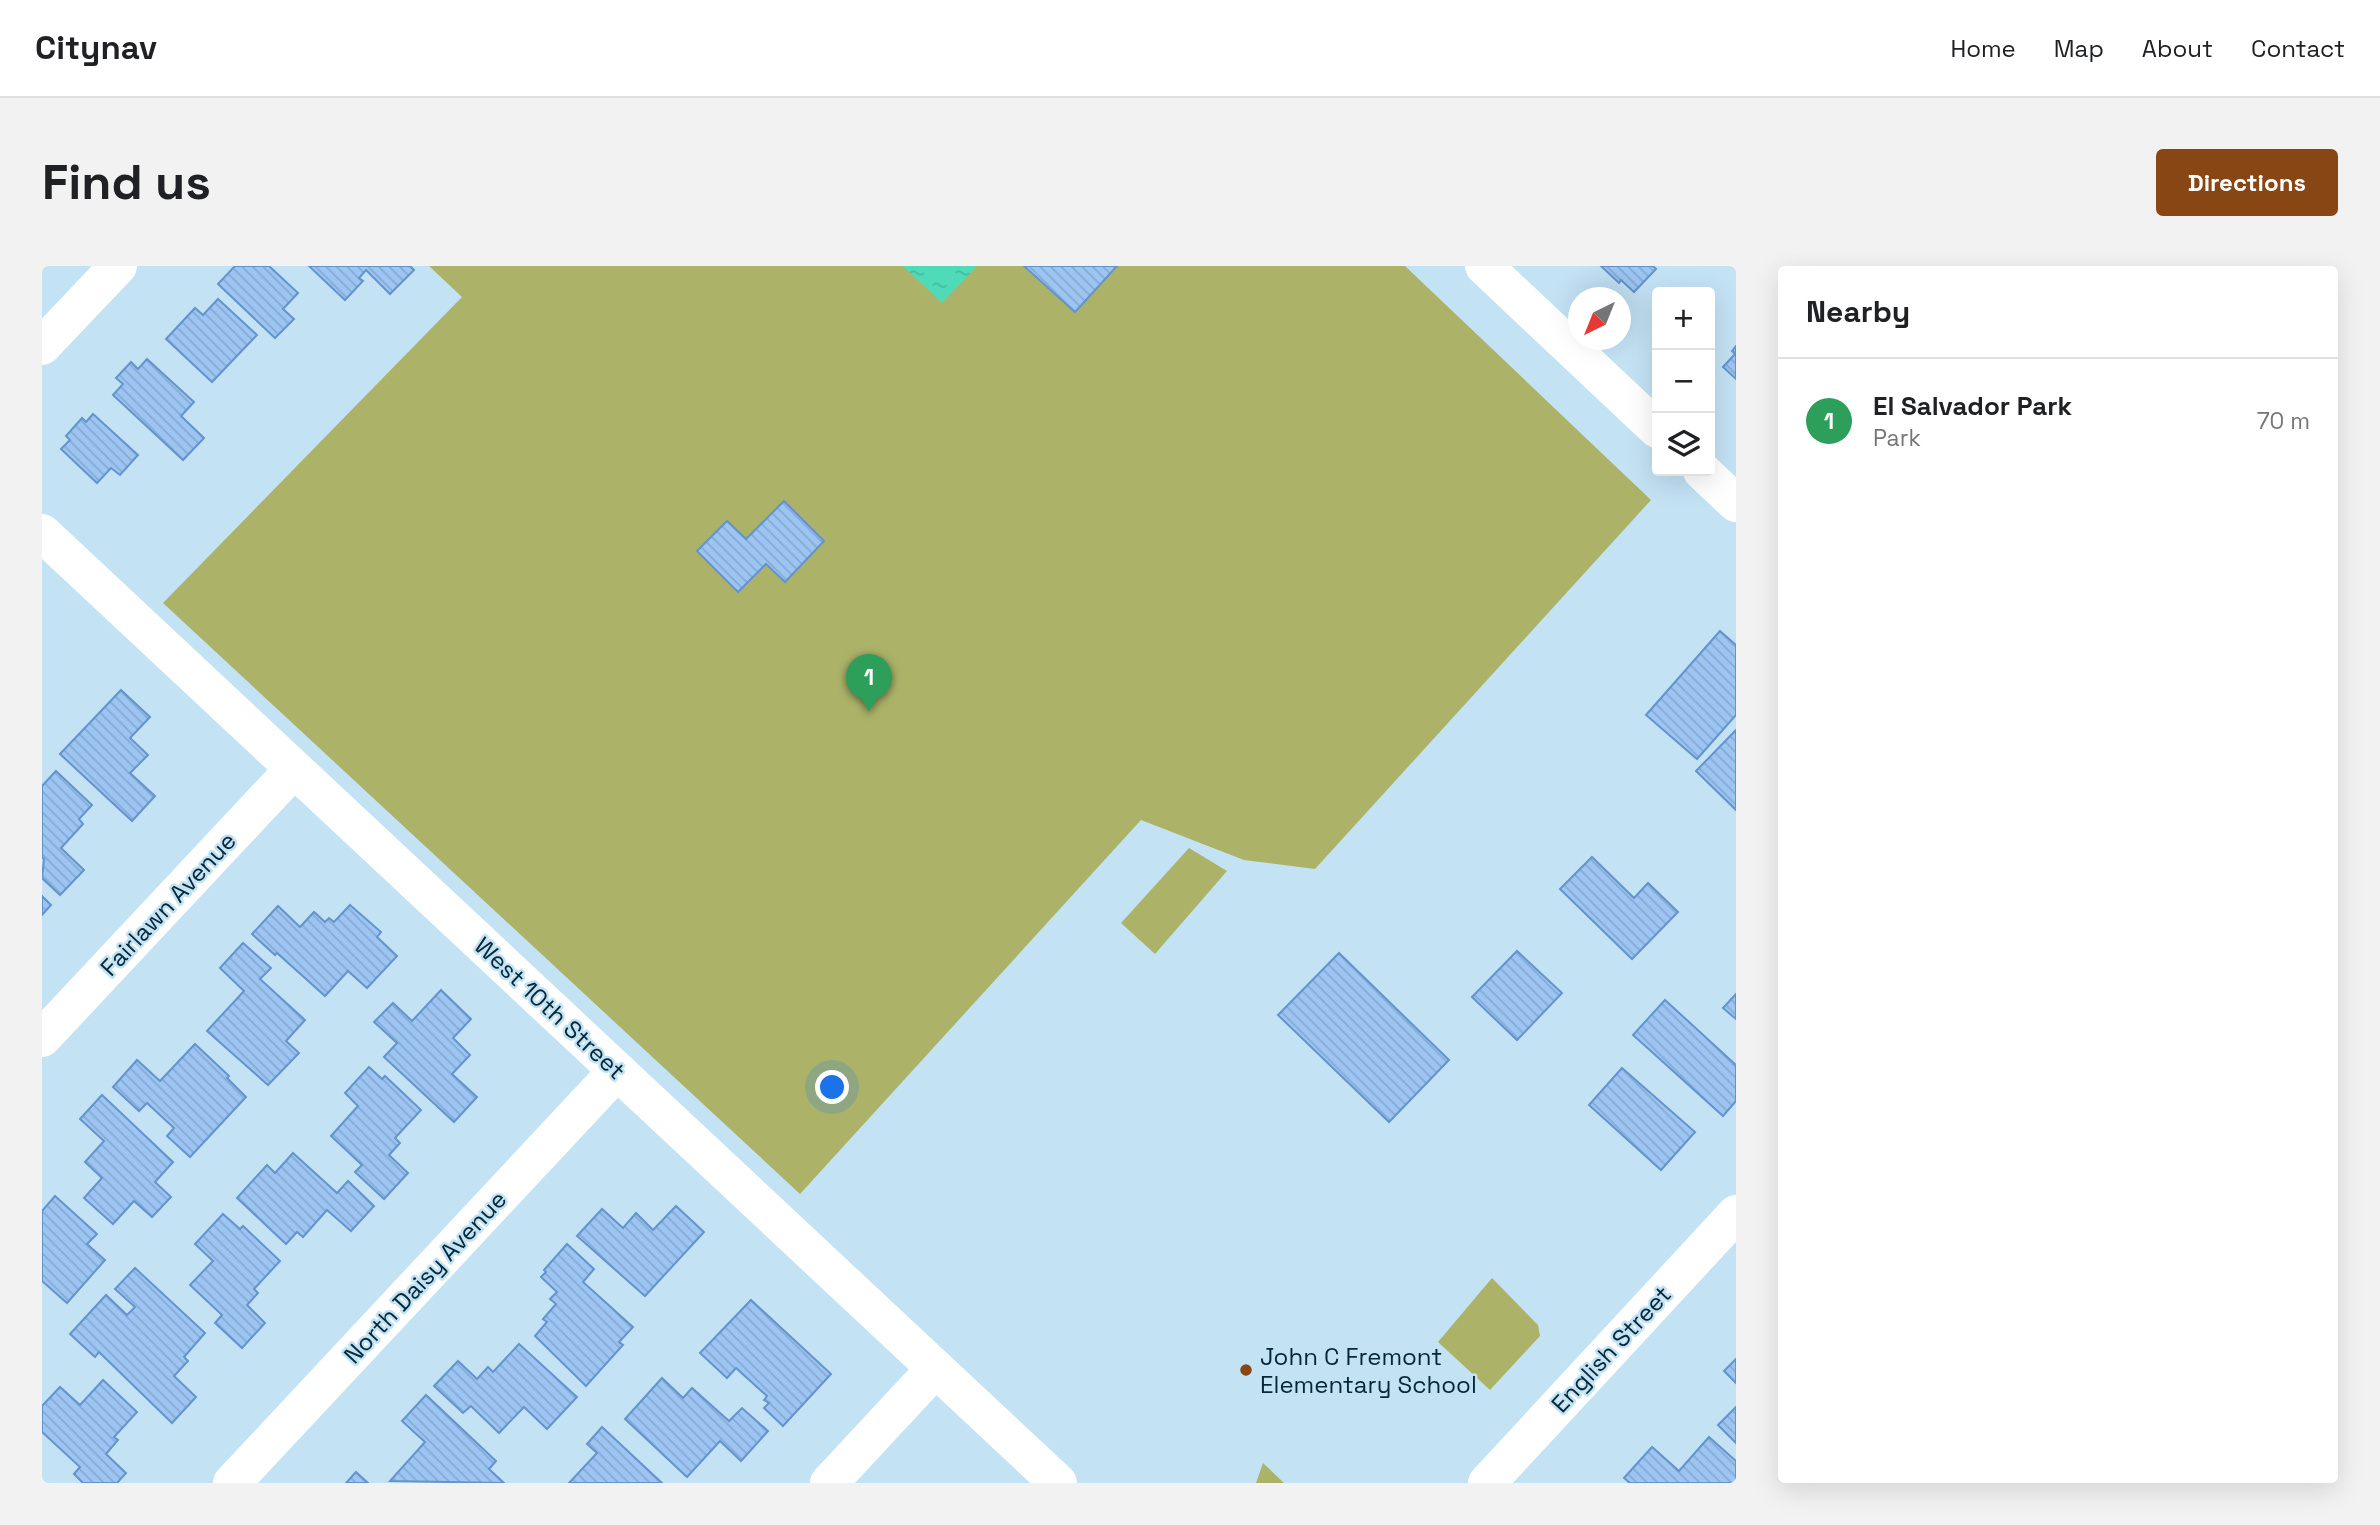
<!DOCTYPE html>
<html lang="en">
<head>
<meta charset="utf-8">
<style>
	:root { --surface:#fff; --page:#f2f2f2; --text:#202124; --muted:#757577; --line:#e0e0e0; --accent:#874613 }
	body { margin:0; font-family:"Space Grotesk",sans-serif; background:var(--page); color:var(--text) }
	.controls { position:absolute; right:21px; top:21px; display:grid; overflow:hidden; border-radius:7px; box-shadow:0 7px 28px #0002 }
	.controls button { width:63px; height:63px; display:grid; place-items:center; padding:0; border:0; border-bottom:2px solid var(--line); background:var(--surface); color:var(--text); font:35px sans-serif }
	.compass { position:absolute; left:1526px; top:21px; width:63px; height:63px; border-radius:50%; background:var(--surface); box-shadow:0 7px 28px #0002; rotate:223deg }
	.you { position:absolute; left:791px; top:822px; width:24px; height:24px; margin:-18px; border:5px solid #fff; border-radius:50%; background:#1a73e8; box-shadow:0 0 0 10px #1a73e833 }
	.badge { display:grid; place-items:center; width:46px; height:46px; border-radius:50%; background:var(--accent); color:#fff; font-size:23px; font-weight:700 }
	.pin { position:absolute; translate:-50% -58px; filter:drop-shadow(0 2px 4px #0008) }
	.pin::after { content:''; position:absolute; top:37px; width:24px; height:21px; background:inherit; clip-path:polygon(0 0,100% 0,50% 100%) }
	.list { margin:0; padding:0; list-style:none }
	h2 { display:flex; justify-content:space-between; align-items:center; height:91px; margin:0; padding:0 28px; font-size:30px }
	h2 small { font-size:23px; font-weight:400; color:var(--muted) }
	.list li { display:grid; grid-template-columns:46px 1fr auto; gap:21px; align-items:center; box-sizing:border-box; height:126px; padding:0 28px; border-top:2px solid var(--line) }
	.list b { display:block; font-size:26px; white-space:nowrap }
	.list p { margin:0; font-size:23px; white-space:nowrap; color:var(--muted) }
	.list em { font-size:23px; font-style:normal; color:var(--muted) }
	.icon { flex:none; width:38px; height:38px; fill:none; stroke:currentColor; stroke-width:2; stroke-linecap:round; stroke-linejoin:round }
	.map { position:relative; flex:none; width:1694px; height:1217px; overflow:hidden; border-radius:7px }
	header { display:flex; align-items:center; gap:42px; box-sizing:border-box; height:98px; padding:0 35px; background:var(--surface); border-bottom:2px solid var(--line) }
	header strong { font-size:33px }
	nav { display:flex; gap:38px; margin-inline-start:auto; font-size:24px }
	.intro { display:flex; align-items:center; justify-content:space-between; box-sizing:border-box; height:168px; padding:0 42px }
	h1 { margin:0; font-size:49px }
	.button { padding:18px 32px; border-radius:7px; background:var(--accent); color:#fff; font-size:24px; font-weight:700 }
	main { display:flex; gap:42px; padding:0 42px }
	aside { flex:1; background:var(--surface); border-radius:7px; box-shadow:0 7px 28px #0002 }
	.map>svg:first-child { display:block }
</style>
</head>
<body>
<header>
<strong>Citynav</strong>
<nav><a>Home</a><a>Map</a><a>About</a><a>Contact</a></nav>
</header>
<div class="intro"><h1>Find us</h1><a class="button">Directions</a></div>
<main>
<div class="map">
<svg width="1694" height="1217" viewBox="0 0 1694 1217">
	<defs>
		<pattern id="water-ripples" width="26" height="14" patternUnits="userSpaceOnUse" patternTransform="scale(1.75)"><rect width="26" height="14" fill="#4fdbb7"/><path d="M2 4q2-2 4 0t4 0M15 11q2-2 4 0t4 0" fill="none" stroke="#43bc9e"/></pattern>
		<pattern id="building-back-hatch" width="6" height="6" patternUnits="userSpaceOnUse" patternTransform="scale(1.75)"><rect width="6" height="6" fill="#9dc5f3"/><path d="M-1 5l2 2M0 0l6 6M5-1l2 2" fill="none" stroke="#86a9d1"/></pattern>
	</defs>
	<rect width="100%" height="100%" fill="#c3e2f4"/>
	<g fill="#acb368">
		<path d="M 387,0 L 1363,0 L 1609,234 L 1273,603 L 1202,594 L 1099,554 L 758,928 L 121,337 L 420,31 Z"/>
		<path d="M 1147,582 L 1185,605 L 1113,688 L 1079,657 Z"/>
		<path d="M 1450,1012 L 1496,1059 L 1498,1070 L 1448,1124 L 1396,1076 Z"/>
		<path d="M 1221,1197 L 1242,1217 L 1214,1217 Z"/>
	</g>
	<path fill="url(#water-ripples)" d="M 861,0 L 935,0 L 900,37 Z"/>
	<g fill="url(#building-back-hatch)" stroke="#6394ce" stroke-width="2">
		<path d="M 193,0 L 227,0 L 256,27 L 241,43 L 252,53 L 233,72 L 176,18 Z"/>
		<path d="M 267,0 L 368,0 L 372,4 L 348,28 L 324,4 L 317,12 L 321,15 L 303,34 Z"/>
		<path d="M 982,0 L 1075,0 L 1033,46 Z"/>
		<path d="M 1559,0 L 1611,0 L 1614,3 L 1592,26 L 1579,14 L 1577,17 Z"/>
		<path d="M 176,33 L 215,69 L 170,116 L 124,73 L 153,42 L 161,49 Z"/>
		<path d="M 1694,80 L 1694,113 L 1681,101 L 1693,88 L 1690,85 Z"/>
		<path d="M 105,93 L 152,136 L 139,150 L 162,172 L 141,194 L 71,129 L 81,118 L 74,112 L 89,96 L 96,103 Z"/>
		<path d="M 51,148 L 96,189 L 78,209 L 69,202 L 55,217 L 19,183 L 28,174 L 24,170 L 40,152 L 44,156 Z"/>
		<path d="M 742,235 L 782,275 L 743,316 L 724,298 L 696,326 L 655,285 L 685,255 L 704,273 Z"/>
		<path d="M 1678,365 L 1694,379 L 1694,449 L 1655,493 L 1604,449 Z"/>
		<path d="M 79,424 L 108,451 L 88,472 L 106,489 L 88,507 L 113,530 L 90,555 L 18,488 Z"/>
		<path d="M 1694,464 L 1694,544 L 1654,505 Z"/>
		<path d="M 14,505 L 50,539 L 37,553 L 41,558 L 19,582 L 42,604 L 18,629 L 0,612 L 2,593 L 0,591 L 0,520 Z"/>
		<path d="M 1550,591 L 1592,632 L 1606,617 L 1636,646 L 1590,693 L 1518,623 Z"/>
		<path d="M 0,630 L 9,639 L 0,649 Z"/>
		<path d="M 308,639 L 339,666 L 335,671 L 355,690 L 325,722 L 306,705 L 283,730 L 235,687 L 233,689 L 210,668 L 236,640 L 258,661 L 272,646 L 283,656 L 287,652 L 292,656 Z"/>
		<path d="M 201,677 L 229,702 L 218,713 L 263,754 L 244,775 L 257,787 L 226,819 L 165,765 L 202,725 L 178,702 Z"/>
		<path d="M 1475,685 L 1520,727 L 1475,774 L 1430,731 Z"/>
		<path d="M 1297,687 L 1407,794 L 1347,856 L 1236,749 Z"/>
		<path d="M 399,724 L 429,753 L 411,772 L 428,789 L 410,808 L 435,831 L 412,856 L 342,791 L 355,777 L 332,756 L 351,737 L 370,755 Z"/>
		<path d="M 1694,728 L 1694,753 L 1681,742 Z"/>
		<path d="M 1623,734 L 1694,799 L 1694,835 L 1681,850 L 1591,769 Z"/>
		<path d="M 153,778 L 187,810 L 185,812 L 204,831 L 148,891 L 125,870 L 132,862 L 105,837 L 97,845 L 71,821 L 95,794 L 118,815 Z"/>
		<path d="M 327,801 L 340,813 L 343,810 L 379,844 L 353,872 L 358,877 L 347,889 L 366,907 L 342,933 L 313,906 L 320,899 L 289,870 L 316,840 L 303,827 Z"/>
		<path d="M 1580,802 L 1653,866 L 1619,904 L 1547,839 Z"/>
		<path d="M 60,829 L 131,896 L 113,916 L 129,931 L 110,951 L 92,935 L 71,958 L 42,932 L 60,912 L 43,896 L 62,875 L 38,853 Z"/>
		<path d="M 251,887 L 295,927 L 306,915 L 332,940 L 309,965 L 285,944 L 261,971 L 255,966 L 244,978 L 195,932 L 225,899 L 233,907 Z"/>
		<path d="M 13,930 L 55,968 L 45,978 L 63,994 L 25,1037 L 0,1015 L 0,945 Z"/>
		<path d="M 634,940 L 662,966 L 603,1030 L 535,970 L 560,943 L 581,962 L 594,947 L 611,964 Z"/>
		<path d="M 181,948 L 198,963 L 201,960 L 238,995 L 212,1023 L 216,1027 L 205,1039 L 223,1057 L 200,1082 L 173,1057 L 180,1049 L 148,1019 L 171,995 L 153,978 Z"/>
		<path d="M 525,978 L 552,1003 L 541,1016 L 591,1061 L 577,1076 L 581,1079 L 544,1120 L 493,1070 L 505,1056 L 501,1053 L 514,1038 L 508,1033 L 515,1026 L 499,1011 L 504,1006 L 502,1004 Z"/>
		<path d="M 93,1002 L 163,1067 L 142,1091 L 146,1095 L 132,1110 L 154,1131 L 130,1157 L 57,1086 L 53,1091 L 28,1068 L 64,1029 L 85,1049 L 93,1041 L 73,1023 Z"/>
		<path d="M 709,1034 L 789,1108 L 741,1160 L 722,1142 L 727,1137 L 722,1134 L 725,1130 L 694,1102 L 685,1112 L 658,1087 Z"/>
		<path d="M 477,1078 L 535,1131 L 505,1163 L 482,1141 L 457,1167 L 429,1140 L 421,1147 L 392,1120 L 416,1095 L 435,1113 L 446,1101 L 451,1106 Z"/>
		<path d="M 1694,1093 L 1694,1117 L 1682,1105 Z"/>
		<path d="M 620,1112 L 641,1132 L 650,1122 L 687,1155 L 700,1142 L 726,1165 L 699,1195 L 678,1175 L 645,1211 L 583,1153 Z"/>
		<path d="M 61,1114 L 95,1146 L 72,1171 L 76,1174 L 64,1188 L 84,1207 L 75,1217 L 41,1217 L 32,1208 L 38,1201 L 0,1166 L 0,1140 L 18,1121 L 38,1139 Z"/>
		<path d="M 384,1129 L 454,1195 L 447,1203 L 462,1217 L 348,1215 L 383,1176 L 360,1155 Z"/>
		<path d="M 1694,1141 L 1694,1177 L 1676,1159 Z"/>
		<path d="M 560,1161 L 620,1217 L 527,1217 L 555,1187 L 545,1178 Z"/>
		<path d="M 1667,1171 L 1694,1195 L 1694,1217 L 1588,1217 L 1582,1212 L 1610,1181 L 1637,1205 Z"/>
		<path d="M 314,1206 L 326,1217 L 304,1217 Z"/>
	</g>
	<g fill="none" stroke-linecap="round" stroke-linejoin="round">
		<g stroke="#fff" stroke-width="38">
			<path d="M 0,267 L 1016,1217"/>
			<path d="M 0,772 L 252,503"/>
			<path d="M 190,1217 L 575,805"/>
			<path d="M 787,1217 L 893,1103"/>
		</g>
		<g stroke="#fff" stroke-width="38">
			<path d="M 0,80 L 76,0"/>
			<path d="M 1445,1217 L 1694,948"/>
		</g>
		<g stroke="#fff" stroke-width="38">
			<path d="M 1442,0 L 1615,163"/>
			<path d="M 1660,205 L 1694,237"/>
		</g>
	</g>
	<circle fill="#874613" stroke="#c3e2f4" stroke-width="2.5" cx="1204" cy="1104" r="7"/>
	<g text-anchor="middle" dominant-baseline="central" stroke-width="5" stroke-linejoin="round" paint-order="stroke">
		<g font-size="24" fill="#032839" stroke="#c3e2f4">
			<text transform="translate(126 638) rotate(-47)">Fairlawn Avenue</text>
			<text transform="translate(508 742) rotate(43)">West 10th Street</text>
			<text transform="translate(383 1011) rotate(-47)">North Daisy Avenue</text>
			<text transform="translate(1569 1083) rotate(-47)">English Street</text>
		</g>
		<g font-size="24" fill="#032839" stroke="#c3e2f4" text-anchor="start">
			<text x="1218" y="1090">John C Fremont<tspan x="1218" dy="28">Elementary School</tspan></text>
		</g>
	</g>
</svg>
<div class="controls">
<button>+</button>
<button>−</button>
<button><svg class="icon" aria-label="layers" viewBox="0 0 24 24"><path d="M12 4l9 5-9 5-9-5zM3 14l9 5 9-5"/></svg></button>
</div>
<svg class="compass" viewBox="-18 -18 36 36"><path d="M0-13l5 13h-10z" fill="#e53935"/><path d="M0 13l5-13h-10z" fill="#757577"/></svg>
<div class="you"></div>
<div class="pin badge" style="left:827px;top:446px;background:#2e9e5b">1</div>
</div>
<aside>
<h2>Nearby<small></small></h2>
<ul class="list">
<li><span class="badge" style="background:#2e9e5b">1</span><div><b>El Salvador Park</b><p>Park</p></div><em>70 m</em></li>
</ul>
</aside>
</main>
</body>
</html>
